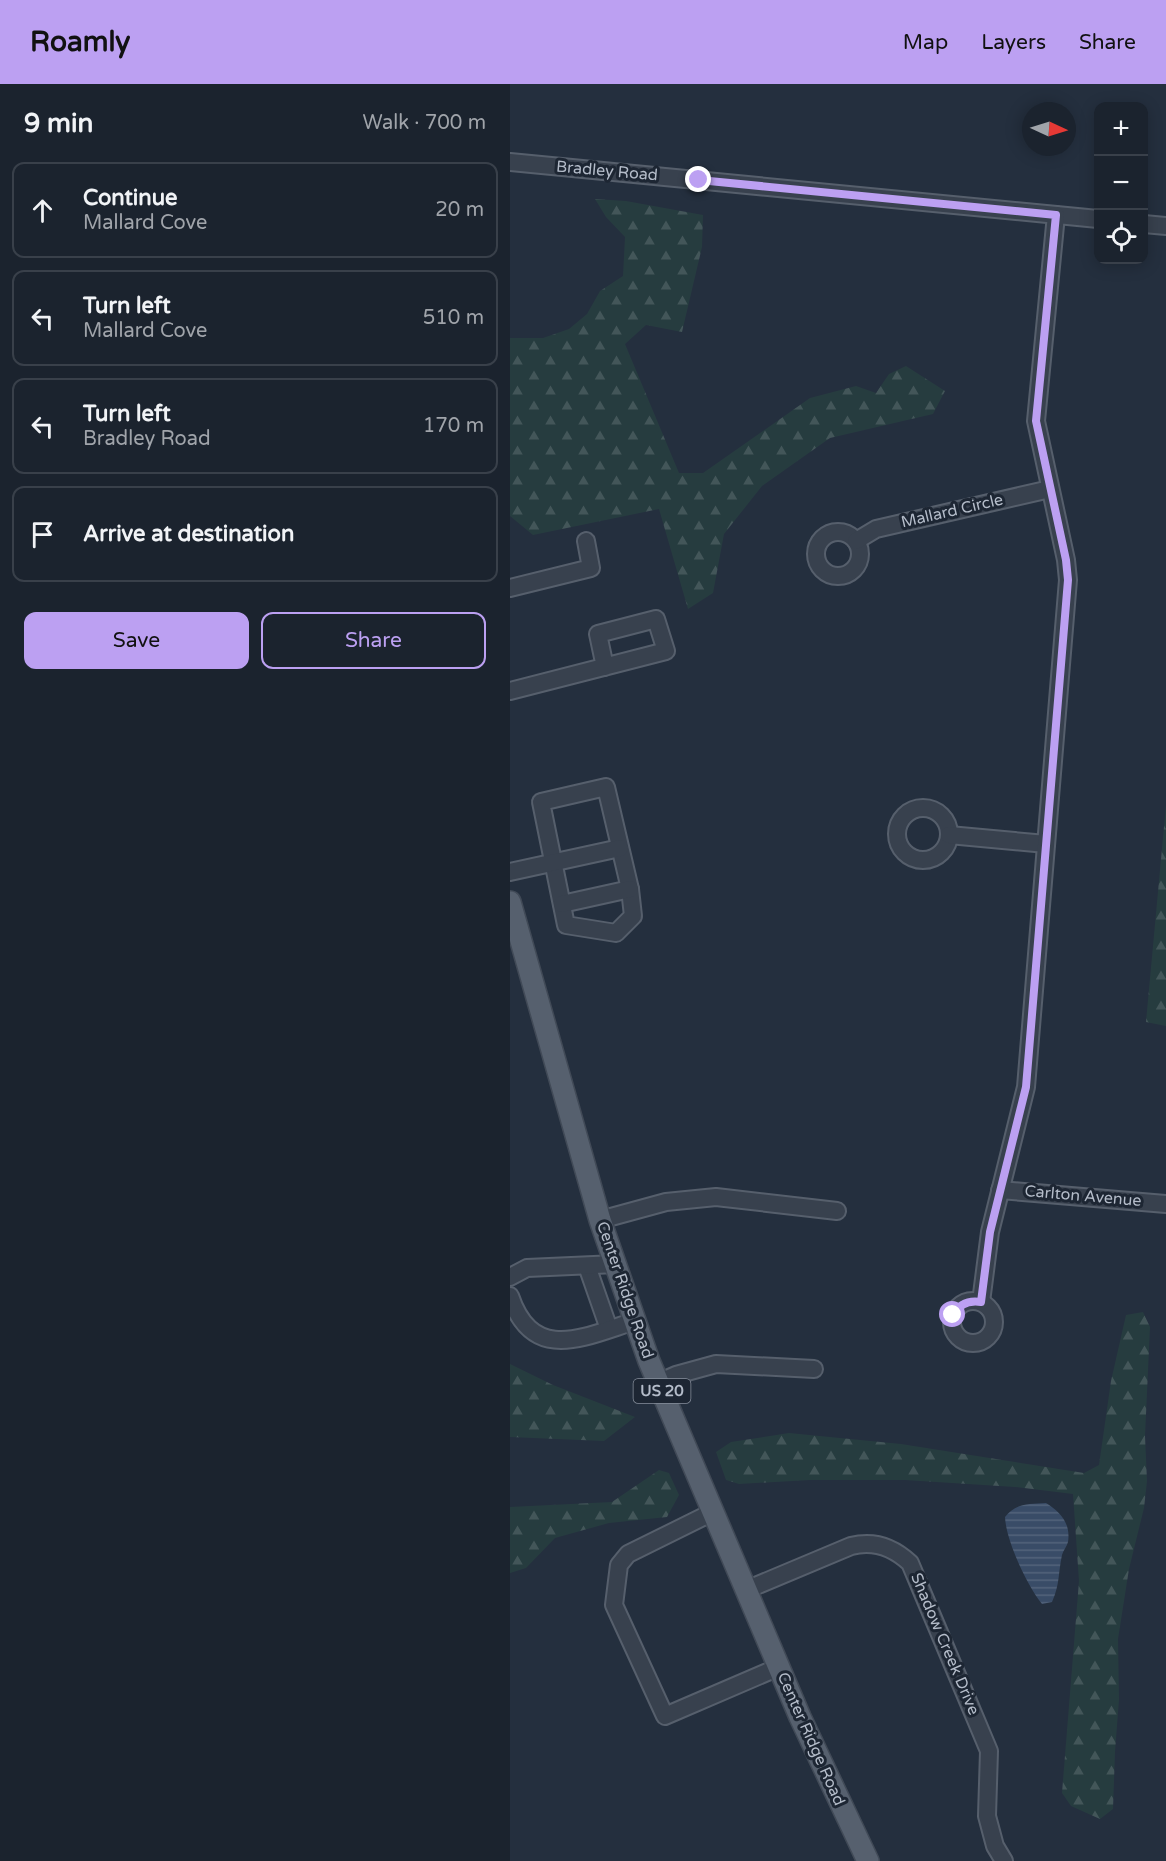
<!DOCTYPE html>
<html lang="en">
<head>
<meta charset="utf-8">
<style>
	:root { --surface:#1b232e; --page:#242b36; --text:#f1f3f6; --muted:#a0a4aa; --line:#39404a; --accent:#bca0f2 }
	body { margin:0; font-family:"Varela Round",sans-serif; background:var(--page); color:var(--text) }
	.controls { position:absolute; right:18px; top:18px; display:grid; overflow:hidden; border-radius:12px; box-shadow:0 3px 15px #0003 }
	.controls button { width:54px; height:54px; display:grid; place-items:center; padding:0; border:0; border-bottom:2px solid var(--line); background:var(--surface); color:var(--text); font:30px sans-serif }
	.compass { position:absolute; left:512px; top:18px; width:54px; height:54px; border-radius:50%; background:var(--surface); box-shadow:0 3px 15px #0003; rotate:94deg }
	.stop { position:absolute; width:18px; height:18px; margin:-14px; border:4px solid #bca0f2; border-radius:50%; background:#fff }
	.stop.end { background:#bca0f2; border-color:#fff; box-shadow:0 2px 6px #0008 }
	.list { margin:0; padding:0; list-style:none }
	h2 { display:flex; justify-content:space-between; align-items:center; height:78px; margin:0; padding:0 24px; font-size:26px }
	h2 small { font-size:20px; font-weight:400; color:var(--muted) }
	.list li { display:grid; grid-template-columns:39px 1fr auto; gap:18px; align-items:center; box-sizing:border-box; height:96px; margin:0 12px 12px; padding:0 12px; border:2px solid var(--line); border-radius:12px }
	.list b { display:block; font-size:22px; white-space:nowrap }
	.list p { margin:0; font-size:20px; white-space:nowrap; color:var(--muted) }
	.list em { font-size:20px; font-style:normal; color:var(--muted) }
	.actions { display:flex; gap:12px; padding:18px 24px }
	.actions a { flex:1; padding:14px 0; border:2px solid var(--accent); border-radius:12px; text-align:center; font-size:21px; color:var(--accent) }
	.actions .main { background:var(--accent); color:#111 }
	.icon { flex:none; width:33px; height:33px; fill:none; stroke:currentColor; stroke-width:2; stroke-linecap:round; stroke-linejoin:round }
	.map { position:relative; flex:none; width:656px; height:1777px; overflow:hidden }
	header { display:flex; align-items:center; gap:36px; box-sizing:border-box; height:84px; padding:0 30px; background:var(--accent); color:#111 }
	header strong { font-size:28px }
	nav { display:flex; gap:33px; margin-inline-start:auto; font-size:21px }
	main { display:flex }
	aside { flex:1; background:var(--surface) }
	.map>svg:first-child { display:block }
</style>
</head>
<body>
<header>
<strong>Roamly</strong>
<nav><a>Map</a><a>Layers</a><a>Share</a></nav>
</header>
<main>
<aside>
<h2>9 min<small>Walk · 700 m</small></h2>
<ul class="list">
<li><svg class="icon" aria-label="ahead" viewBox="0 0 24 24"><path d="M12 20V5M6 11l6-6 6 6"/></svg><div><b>Continue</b><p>Mallard Cove</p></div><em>20 m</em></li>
<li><svg class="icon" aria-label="left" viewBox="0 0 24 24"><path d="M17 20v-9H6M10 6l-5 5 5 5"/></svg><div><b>Turn left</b><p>Mallard Cove</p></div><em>510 m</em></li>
<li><svg class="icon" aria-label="left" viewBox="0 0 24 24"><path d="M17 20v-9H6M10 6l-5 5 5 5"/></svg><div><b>Turn left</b><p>Bradley Road</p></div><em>170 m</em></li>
<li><svg class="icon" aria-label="arrive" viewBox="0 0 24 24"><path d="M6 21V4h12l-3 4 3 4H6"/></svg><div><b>Arrive at destination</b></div></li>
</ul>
<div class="actions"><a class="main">Save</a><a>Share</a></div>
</aside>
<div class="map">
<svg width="656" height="1777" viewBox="0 0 656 1777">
	<defs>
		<pattern id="forest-firs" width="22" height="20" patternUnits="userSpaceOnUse" patternTransform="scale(1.5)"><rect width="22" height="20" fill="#263c3f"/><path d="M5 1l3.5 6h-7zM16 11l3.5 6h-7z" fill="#435659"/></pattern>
		<pattern id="water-rules" width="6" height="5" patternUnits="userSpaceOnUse" patternTransform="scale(1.5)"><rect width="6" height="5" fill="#394c67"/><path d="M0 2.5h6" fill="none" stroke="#53647b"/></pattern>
	</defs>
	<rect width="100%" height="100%" fill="#242f3e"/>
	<g fill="url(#forest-firs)">
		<path d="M 85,115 L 116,117 L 193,131 L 192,163 L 172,248 L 136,241 L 115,260 L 169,389 L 193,389 L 300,314 L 346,302 L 366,309 L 379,290 L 396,282 L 435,307 L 423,330 L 320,354 L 252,402 L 214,450 L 203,509 L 178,525 L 149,425 L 23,451 L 0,432 L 0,254 L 33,254 L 59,245 L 77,230 L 90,207 L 113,192 L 115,153 L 96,133 Z"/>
		<path d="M 656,721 L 656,942 L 636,938 Z"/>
		<path d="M 633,1228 L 640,1243 L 635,1352 L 637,1397 L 634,1424 L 619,1485 L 608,1555 L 609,1615 L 605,1668 L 603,1725 L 590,1735 L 561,1722 L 552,1709 L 569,1497 L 563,1410 L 505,1403 L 395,1396 L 300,1396 L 229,1400 L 216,1396 L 206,1368 L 221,1358 L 279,1349 L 391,1360 L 574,1389 L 589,1381 L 601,1297 L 616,1231 Z"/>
		<path d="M 0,1280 L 43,1301 L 125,1333 L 94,1357 L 0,1353 Z"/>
		<path d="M 149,1386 L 159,1389 L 169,1411 L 157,1433 L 99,1439 L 45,1454 L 16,1484 L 0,1489 L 0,1423 L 102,1418 Z"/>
	</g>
	<path fill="url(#water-rules)" d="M 536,1419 C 550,1428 561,1439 558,1458 C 557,1462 553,1467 552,1471 C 548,1489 550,1500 542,1518 L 532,1520 C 517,1501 496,1457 495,1433 C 506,1419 519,1420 536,1419 Z"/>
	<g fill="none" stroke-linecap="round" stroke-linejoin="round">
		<g stroke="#565f6c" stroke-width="20">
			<g id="minor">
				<path d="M 0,78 L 588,135"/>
				<path d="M 634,140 L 656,142"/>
				<circle cx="328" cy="470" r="22"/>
				<path d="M 346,457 L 366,445 L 540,405"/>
				<path d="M 0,504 L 81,484 L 76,457"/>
				<path d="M 0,607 L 156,567 L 146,535 L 88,550 L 95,583"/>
				<path d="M 96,703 L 120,805 L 123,832 L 106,849 L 56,841 L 31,718 Z"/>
				<circle cx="413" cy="750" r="26"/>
				<path d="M 439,751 L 536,760"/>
				<path d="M 0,788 L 110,764"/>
				<path d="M 52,820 L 120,805"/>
				<path d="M 490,1106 L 656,1120"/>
				<path d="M 90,1136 L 156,1118 L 206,1113 L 327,1127"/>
				<path d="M 77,1182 L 99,1245"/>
				<path d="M 0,1193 L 17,1184 L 106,1180"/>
				<path d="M 0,1212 C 23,1280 74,1253 125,1237"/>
				<circle cx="463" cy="1238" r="21"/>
				<path d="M 471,1218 L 480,1148 L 516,1003 L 558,496 L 556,476 L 526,337 L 546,131"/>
				<path d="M 148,1299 L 166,1291 L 206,1280 L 304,1285"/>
				<path d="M 203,1428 L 118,1470 L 109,1481 L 104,1521 L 155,1632 L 269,1583"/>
				<path d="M 236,1506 L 341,1462 C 364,1456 383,1463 400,1479 L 479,1667 L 477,1732 L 485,1762 L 494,1777"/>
			</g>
		</g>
		<g stroke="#414a57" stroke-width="24">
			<path id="major" d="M 0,818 L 90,1136 L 139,1277 L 290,1633 L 358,1777"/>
		</g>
		<use href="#minor" stroke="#38414e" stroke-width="16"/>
		<use href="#major" stroke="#56606e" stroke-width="21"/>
	</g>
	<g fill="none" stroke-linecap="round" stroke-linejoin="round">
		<path stroke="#bca0f2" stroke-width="8" d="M 189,96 L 546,131 L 526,337 L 556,476 L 558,496 L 516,1003 L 480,1148 L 471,1218 C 458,1216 449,1220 443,1231"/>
	</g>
	<g text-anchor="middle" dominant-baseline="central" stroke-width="6" stroke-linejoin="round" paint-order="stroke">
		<rect fill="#1d2633" stroke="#878f9c" stroke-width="1.5" x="123.5" y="1295" width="57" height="24" rx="4.5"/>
		<g font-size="15" font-weight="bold" fill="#b4bcc9">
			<text x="152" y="1307">US 20</text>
		</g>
		<g font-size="16" fill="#b4bcc9" stroke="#1d2633">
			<text transform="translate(97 87) rotate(5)">Bradley Road</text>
			<text transform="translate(442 427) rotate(-13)">Mallard Circle</text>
			<text transform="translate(573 1112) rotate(5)">Carlton Avenue</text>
			<text transform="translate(115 1206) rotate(71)">Center Ridge Road</text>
			<text transform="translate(435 1560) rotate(67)">Shadow Creek Drive</text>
			<text transform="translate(301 1655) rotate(66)">Center Ridge Road</text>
		</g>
	</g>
</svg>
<div class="controls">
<button>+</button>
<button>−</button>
<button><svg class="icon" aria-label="locate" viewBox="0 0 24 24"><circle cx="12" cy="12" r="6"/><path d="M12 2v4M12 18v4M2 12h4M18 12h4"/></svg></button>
</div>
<svg class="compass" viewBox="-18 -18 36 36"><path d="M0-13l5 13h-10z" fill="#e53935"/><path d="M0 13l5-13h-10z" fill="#a0a4aa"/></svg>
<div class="stop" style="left:443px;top:1231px"></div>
<div class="stop end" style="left:189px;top:96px"></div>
</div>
</main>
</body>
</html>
